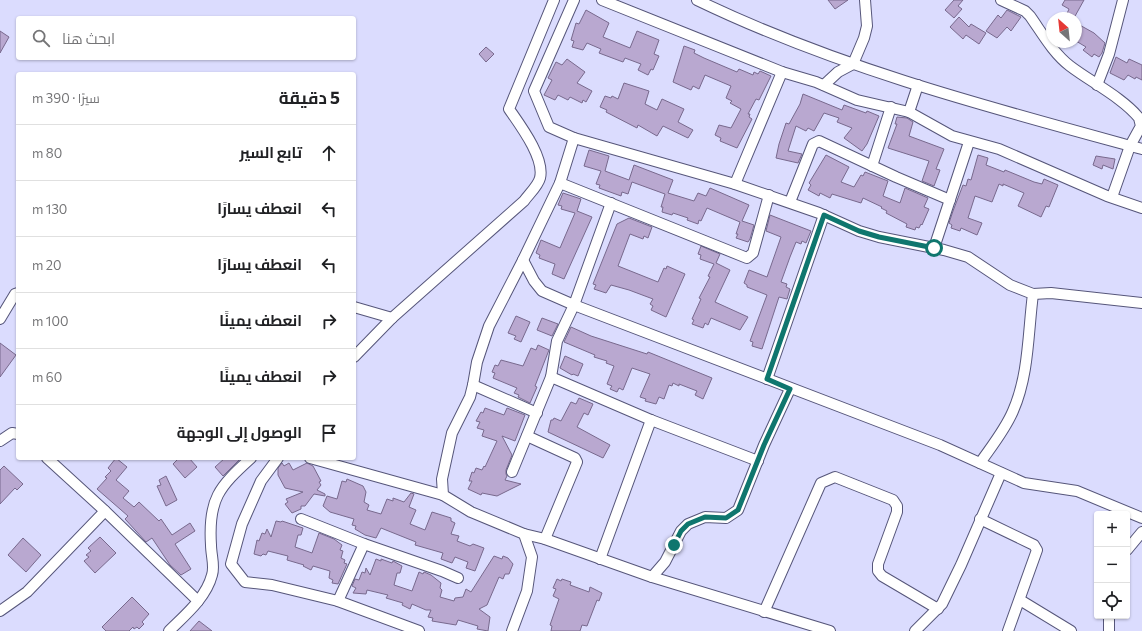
<!DOCTYPE html>
<html lang="ar">
<head>
<meta charset="utf-8">
<style>
	:root { --surface:#fff; --page:#f6f6f6; --text:#202124; --muted:#757577; --line:#e0e0e0 }
	body { margin:0; font-family:Commissioner,Cairo,sans-serif; background:var(--page); color:var(--text); direction:rtl }
	.controls { position:absolute; right:12px; bottom:12px; display:grid; overflow:hidden; border-radius:4px; box-shadow:0 1px 3px #0004 }
	.controls button { width:36px; height:36px; display:grid; place-items:center; padding:0; border:0; border-bottom:1px solid var(--line); background:var(--surface); color:var(--text); font:20px sans-serif }
	.compass { position:absolute; left:1046px; top:12px; width:36px; height:36px; border-radius:50%; background:var(--surface); box-shadow:0 1px 3px #0004; rotate:333deg }
	.stop { position:absolute; width:12px; height:12px; margin:-9px; border:3px solid #0f766e; border-radius:50%; background:#fff }
	.stop.end { background:#0f766e; border-color:#fff; box-shadow:0 1px 4px #0008 }
	.list { margin:0; padding:0; list-style:none }
	h2 { display:flex; justify-content:space-between; align-items:center; height:52px; margin:0; padding:0 16px; font-size:17px }
	h2 small { font-size:13px; font-weight:400; color:var(--muted) }
	.list li { display:grid; grid-template-columns:26px 1fr auto; gap:12px; align-items:center; box-sizing:border-box; height:56px; padding:0 16px; border-top:1px solid var(--line) }
	.list b { display:block; font-size:15px; white-space:nowrap }
	.list em { font-size:13px; font-style:normal; color:var(--muted) }
	.icon { flex:none; width:22px; height:22px; fill:none; stroke:currentColor; stroke-width:2; stroke-linecap:round; stroke-linejoin:round }
	.map { position:relative; flex:none; width:1142px; height:631px; overflow:hidden; direction:ltr }
	.search { position:absolute; background:var(--surface); box-shadow:0 1px 3px #0004; left:16px; top:16px; width:340px; height:44px; display:flex; align-items:center; gap:10px; box-sizing:border-box; padding:0 14px; border-radius:4px; color:var(--muted); font-size:15px }
	.panel { position:absolute; background:var(--surface); box-shadow:0 1px 3px #0004; left:16px; top:72px; width:340px; height:388px; border-radius:4px; direction:rtl }
	.map>svg:first-child { display:block }
</style>
</head>
<body>
<div class="map">
<svg width="1142" height="631" viewBox="0 0 1142 631">
	<rect width="100%" height="100%" fill="#dbdcfe"/>
	<g fill="#b9a8d0" stroke="#78698d">
		<path d="M 828,0 L 848,0 L 835,9 Z"/>
		<path d="M 954,0 L 963,0 L 958,6 L 962,9 L 954,18 L 945,10 Z"/>
		<path d="M 1065,0 L 1084,0 L 1074,18 L 1065,18 L 1069,9 L 1062,5 Z"/>
		<path d="M 586,10 L 609,23 L 603,37 L 630,48 L 637,31 L 659,40 L 654,54 L 659,56 L 653,70 L 651,69 L 648,75 L 638,70 L 641,64 L 625,58 L 623,62 L 599,53 L 601,49 L 587,43 L 583,50 L 572,47 L 574,41 L 571,40 L 576,23 L 579,24 Z"/>
		<path d="M 1007,10 L 1021,17 L 1011,31 L 1007,27 L 997,38 L 986,31 L 998,15 L 1001,18 Z"/>
		<path d="M 959,17 L 969,27 L 971,24 L 986,33 L 979,44 L 966,35 L 963,39 L 950,27 Z"/>
		<path d="M 1076,23 L 1094,33 L 1105,43 L 1102,53 L 1099,57 L 1094,54 L 1092,57 L 1083,50 L 1086,47 L 1076,41 Z"/>
		<path d="M 0,31 L 9,37 L 0,53 Z"/>
		<path d="M 684,46 L 695,50 L 694,53 L 704,58 L 737,72 L 739,69 L 753,75 L 754,72 L 758,74 L 760,71 L 771,76 L 759,100 L 756,99 L 748,114 L 750,114 L 749,117 L 752,119 L 737,148 L 720,141 L 721,138 L 715,135 L 719,125 L 731,128 L 741,109 L 730,103 L 732,101 L 726,98 L 731,86 L 705,75 L 699,89 L 693,86 L 691,90 L 673,82 Z"/>
		<path d="M 486,47 L 494,54 L 486,62 L 479,54 Z"/>
		<path d="M 1116,57 L 1127,63 L 1129,59 L 1142,65 L 1142,80 L 1136,77 L 1135,79 L 1128,75 L 1124,80 L 1110,73 Z"/>
		<path d="M 567,59 L 585,72 L 577,83 L 592,91 L 586,102 L 583,100 L 582,103 L 570,97 L 568,100 L 558,95 L 555,100 L 544,95 L 552,80 L 548,78 L 556,62 L 562,65 Z"/>
		<path d="M 624,83 L 649,91 L 645,104 L 657,110 L 662,99 L 684,109 L 678,122 L 693,130 L 688,138 L 663,126 L 657,136 L 638,125 L 637,128 L 606,112 L 607,110 L 600,107 L 605,96 L 611,98 L 612,96 L 618,99 Z"/>
		<path d="M 803,94 L 842,110 L 844,105 L 866,113 L 867,111 L 879,116 L 867,144 L 862,151 L 844,138 L 852,128 L 837,122 L 839,118 L 824,113 L 814,131 L 808,128 L 806,131 L 796,126 L 788,151 L 802,154 L 798,163 L 776,158 L 779,144 L 786,123 L 789,124 L 800,104 Z"/>
		<path d="M 897,117 L 907,118 L 913,122 L 909,136 L 944,149 L 936,169 L 940,170 L 934,186 L 922,181 L 929,161 L 888,148 L 897,124 L 895,124 Z"/>
		<path d="M 589,150 L 609,156 L 605,171 L 629,180 L 634,165 L 673,180 L 668,193 L 694,201 L 698,193 L 706,196 L 710,188 L 749,205 L 742,221 L 754,225 L 750,239 L 748,242 L 736,238 L 738,234 L 736,234 L 740,222 L 707,208 L 701,221 L 699,220 L 698,224 L 687,220 L 688,218 L 673,213 L 672,215 L 662,212 L 663,207 L 661,207 L 665,194 L 632,182 L 628,194 L 622,192 L 621,196 L 599,188 L 600,185 L 596,184 L 601,171 L 584,166 Z"/>
		<path d="M 826,155 L 849,167 L 841,182 L 854,187 L 861,175 L 863,176 L 865,172 L 888,181 L 883,196 L 900,203 L 905,188 L 928,198 L 924,207 L 929,209 L 922,225 L 921,224 L 919,228 L 916,227 L 915,230 L 906,227 L 907,224 L 886,213 L 887,211 L 881,208 L 882,207 L 863,198 L 861,203 L 832,194 L 830,198 L 820,193 L 819,196 L 808,190 L 811,185 L 809,183 Z"/>
		<path d="M 978,155 L 988,158 L 986,165 L 1004,172 L 1005,170 L 1034,182 L 1042,184 L 1044,179 L 1058,185 L 1049,207 L 1046,206 L 1041,217 L 1018,206 L 1024,193 L 1003,184 L 1003,186 L 999,184 L 992,202 L 975,196 L 968,218 L 982,223 L 977,235 L 961,228 L 960,231 L 951,228 L 952,225 L 949,223 L 953,211 L 963,185 L 966,186 L 968,179 L 971,180 Z"/>
		<path d="M 1096,156 L 1115,159 L 1113,169 L 1103,165 L 1102,169 L 1093,165 Z"/>
		<path d="M 563,193 L 581,199 L 577,211 L 592,217 L 564,279 L 552,274 L 555,264 L 539,258 L 540,255 L 536,253 L 541,240 L 560,248 L 575,213 L 561,209 L 562,206 L 558,205 Z"/>
		<path d="M 770,215 L 811,231 L 806,243 L 802,241 L 801,244 L 796,242 L 790,257 L 781,282 L 787,284 L 786,287 L 790,289 L 787,299 L 779,297 L 762,349 L 752,346 L 753,342 L 750,341 L 767,295 L 747,287 L 747,285 L 744,283 L 749,270 L 767,277 L 781,237 L 766,231 Z"/>
		<path d="M 629,218 L 652,227 L 648,238 L 644,236 L 643,239 L 630,234 L 618,266 L 658,282 L 664,268 L 666,269 L 667,266 L 685,274 L 666,317 L 651,310 L 653,306 L 650,304 L 653,299 L 629,290 L 611,285 L 606,293 L 594,289 L 596,285 L 593,284 L 617,224 Z"/>
		<path d="M 701,246 L 720,254 L 716,263 L 730,270 L 715,302 L 748,317 L 740,330 L 711,318 L 708,325 L 705,323 L 703,328 L 692,324 L 694,320 L 692,319 L 701,299 L 699,298 L 710,277 L 708,276 L 714,264 L 700,259 L 701,255 L 698,254 Z"/>
		<path d="M 516,316 L 530,322 L 521,342 L 514,339 L 516,336 L 508,333 Z"/>
		<path d="M 542,318 L 558,324 L 552,336 L 537,330 Z"/>
		<path d="M 571,327 L 591,336 L 647,354 L 648,352 L 712,378 L 703,399 L 695,395 L 697,391 L 679,384 L 679,386 L 673,383 L 672,386 L 669,385 L 664,399 L 659,397 L 656,404 L 645,401 L 646,399 L 640,397 L 650,374 L 632,368 L 623,390 L 619,388 L 617,392 L 610,389 L 612,386 L 607,384 L 614,366 L 606,363 L 607,361 L 594,357 L 595,355 L 564,342 Z"/>
		<path d="M 0,343 L 16,355 L 0,377 Z"/>
		<path d="M 538,345 L 549,350 L 535,386 L 537,387 L 530,403 L 518,397 L 519,395 L 514,393 L 517,388 L 493,378 L 495,373 L 492,372 L 495,365 L 498,366 L 501,360 L 523,366 L 531,348 L 536,350 Z"/>
		<path d="M 565,356 L 583,364 L 578,376 L 573,374 L 572,375 L 560,368 Z"/>
		<path d="M 579,398 L 593,404 L 588,415 L 584,413 L 577,427 L 610,445 L 603,458 L 548,432 L 551,420 L 553,420 L 554,418 L 561,421 L 571,402 L 576,404 Z"/>
		<path d="M 485,408 L 504,415 L 507,408 L 525,415 L 515,441 L 502,436 L 512,455 L 506,470 L 506,474 L 507,476 L 505,480 L 521,484 L 497,496 L 482,493 L 481,495 L 468,489 L 472,481 L 469,481 L 472,472 L 474,473 L 476,468 L 482,470 L 484,466 L 485,467 L 497,441 L 482,436 L 484,430 L 477,428 L 480,422 L 476,421 L 481,412 L 483,413 Z"/>
		<path d="M 116,458 L 127,467 L 116,480 L 129,491 L 123,498 L 134,507 L 139,502 L 159,521 L 161,519 L 172,535 L 190,523 L 195,531 L 175,544 L 191,569 L 181,575 L 170,565 L 152,538 L 146,542 L 125,519 L 128,516 L 97,489 L 107,478 L 105,477 L 111,471 L 108,468 Z"/>
		<path d="M 179,458 L 189,458 L 197,467 L 185,478 L 173,464 Z"/>
		<path d="M 225,458 L 241,458 L 223,476 L 215,467 Z"/>
		<path d="M 282,463 L 284,466 L 289,463 L 293,470 L 307,463 L 313,466 L 321,481 L 319,482 L 321,485 L 317,490 L 325,494 L 325,496 L 314,494 L 305,506 L 301,506 L 301,509 L 292,513 L 285,504 L 288,502 L 286,499 L 303,492 L 285,488 L 278,475 L 278,468 Z"/>
		<path d="M 4,466 L 23,484 L 17,490 L 15,488 L 0,504 L 0,470 Z"/>
		<path d="M 166,476 L 177,500 L 166,506 L 157,486 L 161,485 L 159,480 Z"/>
		<path d="M 347,479 L 363,486 L 366,492 L 364,502 L 369,505 L 367,510 L 381,514 L 387,499 L 393,501 L 393,498 L 404,502 L 411,493 L 414,494 L 409,507 L 416,510 L 410,524 L 425,530 L 432,512 L 451,518 L 451,521 L 455,523 L 451,534 L 459,536 L 457,541 L 470,546 L 473,544 L 484,548 L 475,571 L 466,568 L 468,562 L 455,557 L 452,563 L 441,559 L 443,553 L 415,545 L 416,542 L 381,528 L 376,538 L 365,535 L 355,529 L 356,526 L 352,525 L 354,519 L 330,512 L 323,506 L 327,496 L 337,499 L 342,481 L 346,482 Z"/>
		<path d="M 276,521 L 281,522 L 282,521 L 303,528 L 301,535 L 298,535 L 295,547 L 312,553 L 319,533 L 334,539 L 342,545 L 340,550 L 343,551 L 341,558 L 345,560 L 344,563 L 347,564 L 338,584 L 332,583 L 333,580 L 329,578 L 330,571 L 313,566 L 311,570 L 303,566 L 304,565 L 287,560 L 288,556 L 268,551 L 266,555 L 263,554 L 261,556 L 254,554 L 257,540 L 259,541 L 262,533 L 265,534 L 267,529 L 271,537 Z"/>
		<path d="M 100,537 L 116,553 L 95,573 L 84,561 L 89,557 L 86,555 L 91,551 L 88,548 Z"/>
		<path d="M 23,538 L 41,555 L 26,572 L 8,555 Z"/>
		<path d="M 494,556 L 502,559 L 503,556 L 508,558 L 513,564 L 509,574 L 505,574 L 503,579 L 499,577 L 487,605 L 479,609 L 490,617 L 488,631 L 477,629 L 478,626 L 458,620 L 456,625 L 432,621 L 433,618 L 428,617 L 431,610 L 426,610 L 412,604 L 410,609 L 402,605 L 403,603 L 386,598 L 388,595 L 367,590 L 366,594 L 353,593 L 356,588 L 352,586 L 355,579 L 359,580 L 362,572 L 365,573 L 366,568 L 370,575 L 376,559 L 381,561 L 381,559 L 392,563 L 393,561 L 402,566 L 400,573 L 397,573 L 394,585 L 412,591 L 419,572 L 423,574 L 424,572 L 431,575 L 441,583 L 440,588 L 442,590 L 440,597 L 454,601 L 455,598 L 463,597 L 466,589 L 471,592 Z"/>
		<path d="M 557,579 L 561,581 L 562,579 L 571,582 L 570,585 L 589,592 L 590,587 L 602,593 L 599,601 L 597,600 L 587,626 L 582,625 L 580,631 L 551,631 L 552,626 L 550,625 L 559,599 L 553,596 L 556,589 L 553,588 Z"/>
		<path d="M 132,597 L 149,614 L 142,622 L 144,624 L 139,629 L 137,627 L 134,629 L 133,627 L 129,631 L 106,631 L 102,627 Z"/>
		<path d="M 199,621 L 212,631 L 190,631 Z"/>
	</g>
	<g fill="none" stroke-linecap="round" stroke-linejoin="round">
		<g stroke="#56567a" stroke-width="12">
			<g id="minor">
				<path d="M 574,0 L 534,91 L 549,127 L 574,138 L 735,184 L 819,213 L 859,231 L 879,237 L 944,250 L 968,257 L 1010,285 L 1033,294 C 1028,332 1029,375 1013,411 C 1005,430 991,447 980,463"/>
				<path d="M 602,0 L 782,72 L 816,82 L 857,100 L 909,112 L 952,136 L 999,149 L 1107,196 L 1142,208"/>
				<path d="M 697,0 C 838,68 991,108 1142,149"/>
				<path d="M 1001,0 L 1025,11 L 1030,16 C 1042,33 1053,53 1070,66 C 1091,82 1123,98 1139,118 L 1141,126 L 1130,146 L 1112,197"/>
				<path d="M 824,85 L 838,72 L 853,64 L 864,38 L 867,26 L 865,0"/>
				<path d="M 1097,85 L 1109,54 L 1123,0"/>
				<path d="M 909,112 L 918,85"/>
				<path d="M 872,166 L 891,107"/>
				<path d="M 560,183 L 747,258 L 753,253 L 769,195"/>
				<path d="M 735,184 L 782,72"/>
				<path d="M 790,202 L 813,144 L 819,141 L 896,177 L 950,200"/>
				<path d="M 934,248 L 969,142"/>
				<path d="M 523,260 L 560,183 L 574,138"/>
				<path d="M 1033,294 L 1051,293 L 1142,303"/>
				<path d="M 354,307 L 392,318"/>
				<path d="M 0,319 L 15,294 L 18,293"/>
				<path d="M 354,357 L 392,318 L 524,201 C 529,194 538,186 540,178 C 545,158 520,125 509,109 L 554,0"/>
				<path d="M 551,377 L 557,341 L 574,305 L 611,203"/>
				<path d="M 767,379 L 824,215"/>
				<path d="M 473,385 L 537,413"/>
				<path d="M 527,436 L 575,458 L 577,462 L 545,539"/>
				<path d="M 0,441 L 12,433 L 18,434"/>
				<path d="M 47,458 L 105,511 L 198,601"/>
				<path d="M 278,458 L 261,481 L 242,524 L 231,564 L 245,582 L 272,585 L 338,601 L 419,631"/>
				<path d="M 310,458 L 443,495"/>
				<path d="M 512,472 L 551,377 L 651,420 L 758,461"/>
				<path d="M 301,519 L 364,544 L 442,571 L 458,578"/>
				<path d="M 980,519 L 1034,545 L 1037,550 L 1008,631"/>
				<path d="M 524,534 L 545,539 L 652,577 L 830,631"/>
				<path d="M 1127,550 L 1142,532"/>
				<path d="M 600,559 L 651,420"/>
				<path d="M 652,577 L 665,562 L 681,531 L 688,524 L 705,517 L 726,518 L 738,510 L 764,445 L 790,389"/>
				<path d="M 1020,600 L 1071,631"/>
				<path d="M 338,601 L 364,544"/>
				<path d="M 0,611 L 27,592 L 105,511"/>
				<path d="M 764,612 L 821,483 L 835,477 L 893,500 L 897,506 L 897,512 L 878,564 L 878,571 L 882,576 L 938,609"/>
				<path d="M 1109,616 L 1109,631"/>
				<path d="M 169,631 C 185,615 206,598 212,575 C 215,566 211,555 211,545 C 208,499 219,487 251,458"/>
				<path d="M 512,631 L 527,591 L 532,557 L 524,534 L 471,512 L 443,495 L 442,479 L 452,433 L 470,397 L 473,385 L 477,362 L 489,326 L 523,260 L 534,281 L 542,291 L 574,305 L 940,445 L 1024,483 L 1077,491 L 1142,518"/>
				<path d="M 915,631 L 942,604 L 961,565 L 1001,473"/>
			</g>
		</g>
		<use href="#minor" stroke="#fff" stroke-width="10"/>
	</g>
	<g fill="none" stroke-linecap="round" stroke-linejoin="round">
		<path stroke="#0f766e" stroke-width="5" d="M 674,545 L 681,531 L 688,524 L 705,517 L 726,518 L 738,510 L 764,445 L 790,389 L 767,379 L 824,215 L 859,231 L 879,237 L 934,248"/>
	</g>
</svg>
<div class="controls">
<button>+</button>
<button>−</button>
<button><svg class="icon" aria-label="locate" viewBox="0 0 24 24"><circle cx="12" cy="12" r="6"/><path d="M12 2v4M12 18v4M2 12h4M18 12h4"/></svg></button>
</div>
<svg class="compass" viewBox="-18 -18 36 36"><path d="M0-13l5 13h-10z" fill="#e53935"/><path d="M0 13l5-13h-10z" fill="#757577"/></svg>
<div class="stop" style="left:934px;top:248px"></div>
<div class="stop end" style="left:674px;top:545px"></div>
<div class="search"><svg class="icon" aria-label="search" viewBox="0 0 24 24"><circle cx="10" cy="10" r="6"/><path d="M15 15l6 6"/></svg>ابحث هنا</div>
<section class="panel">
<h2>5 دقيقة<small>سيرًا · 390 m</small></h2>
<ul class="list">
<li><svg class="icon" aria-label="ahead" viewBox="0 0 24 24"><path d="M12 20V5M6 11l6-6 6 6"/></svg><div><b>تابع السير</b></div><em>80 m</em></li>
<li><svg class="icon" aria-label="left" viewBox="0 0 24 24"><path d="M17 20v-9H6M10 6l-5 5 5 5"/></svg><div><b>انعطف يسارًا</b></div><em>130 m</em></li>
<li><svg class="icon" aria-label="left" viewBox="0 0 24 24"><path d="M17 20v-9H6M10 6l-5 5 5 5"/></svg><div><b>انعطف يسارًا</b></div><em>20 m</em></li>
<li><svg class="icon" aria-label="right" viewBox="0 0 24 24"><path d="M7 20v-9h11M14 6l5 5-5 5"/></svg><div><b>انعطف يمينًا</b></div><em>100 m</em></li>
<li><svg class="icon" aria-label="right" viewBox="0 0 24 24"><path d="M7 20v-9h11M14 6l5 5-5 5"/></svg><div><b>انعطف يمينًا</b></div><em>60 m</em></li>
<li><svg class="icon" aria-label="arrive" viewBox="0 0 24 24"><path d="M6 21V4h12l-3 4 3 4H6"/></svg><div><b>الوصول إلى الوجهة</b></div></li>
</ul>
</section>
</div>
</body>
</html>
